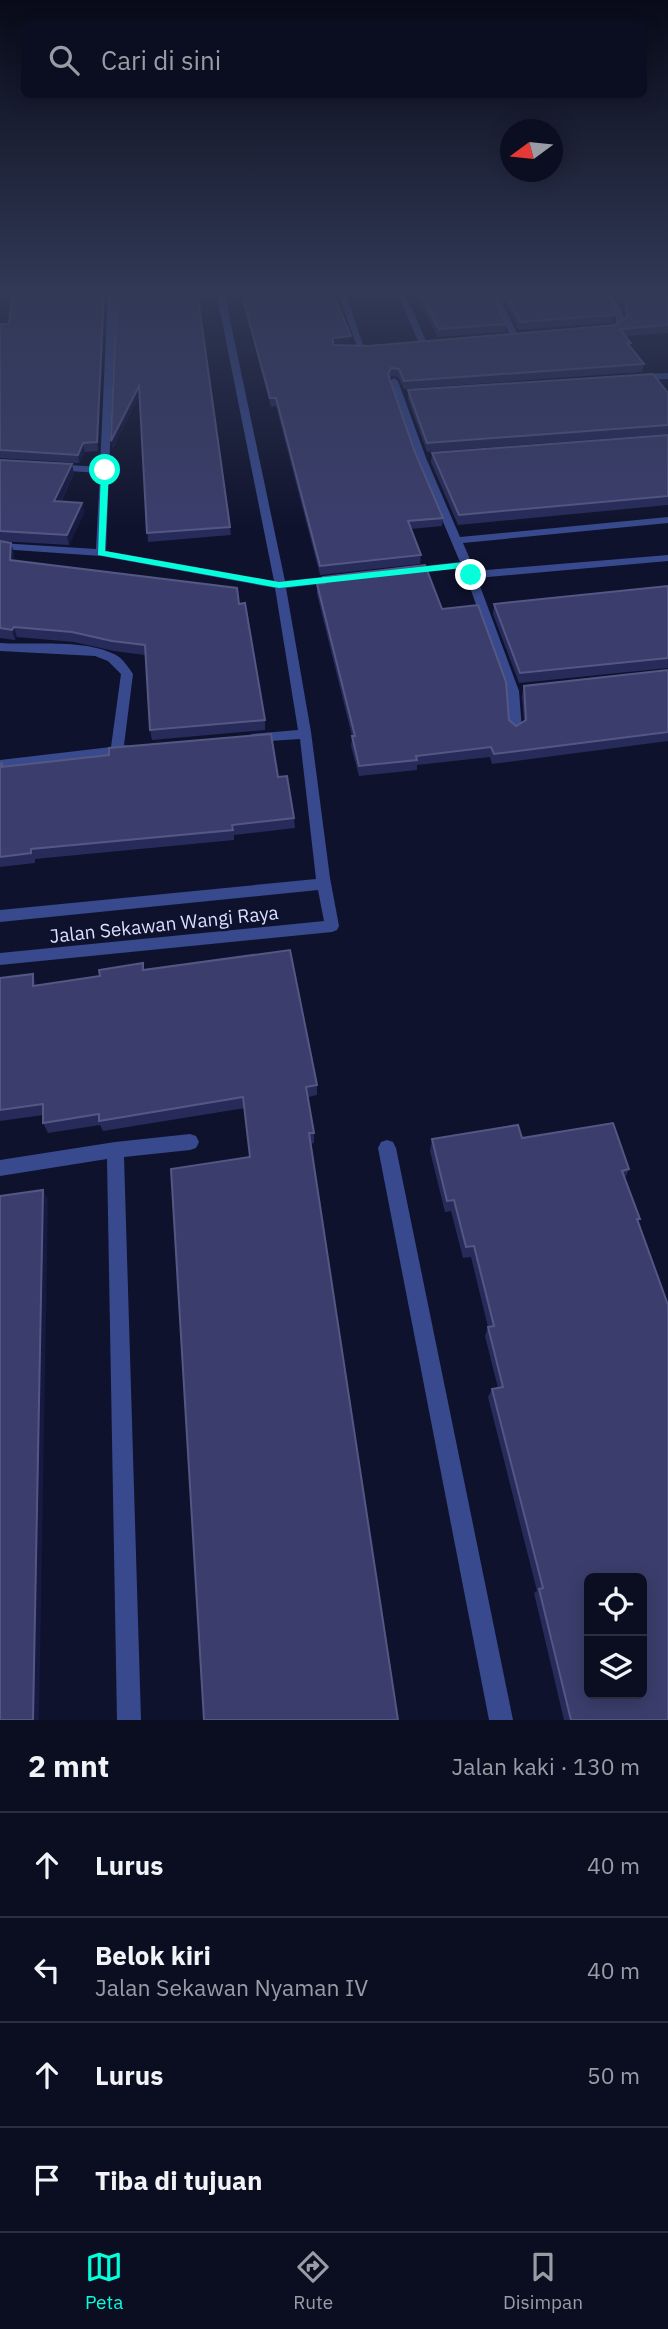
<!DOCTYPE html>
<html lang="id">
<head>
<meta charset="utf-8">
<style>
	:root { --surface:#0b0e21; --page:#191c2e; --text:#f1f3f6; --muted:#9a9ca5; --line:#2b2e3f; --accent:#06ffdb }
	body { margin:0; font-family:"IBM Plex Sans",sans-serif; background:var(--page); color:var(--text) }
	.controls { position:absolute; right:21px; bottom:21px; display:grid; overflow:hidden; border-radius:10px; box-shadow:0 4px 18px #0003 }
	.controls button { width:63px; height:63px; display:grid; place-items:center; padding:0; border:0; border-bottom:2px solid var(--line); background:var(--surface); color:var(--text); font:35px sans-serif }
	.compass { position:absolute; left:500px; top:119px; width:63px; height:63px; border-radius:50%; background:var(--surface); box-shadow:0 4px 18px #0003; rotate:255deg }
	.stop { position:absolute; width:21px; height:21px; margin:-16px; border:5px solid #06ffdb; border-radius:50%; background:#fff }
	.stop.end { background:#06ffdb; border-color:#fff; box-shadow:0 2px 7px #0008 }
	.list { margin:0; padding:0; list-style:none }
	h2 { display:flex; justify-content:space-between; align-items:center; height:91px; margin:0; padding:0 28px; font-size:30px }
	h2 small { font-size:23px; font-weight:400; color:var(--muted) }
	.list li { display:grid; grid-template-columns:46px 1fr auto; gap:21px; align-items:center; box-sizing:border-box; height:105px; padding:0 28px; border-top:2px solid var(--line) }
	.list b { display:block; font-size:26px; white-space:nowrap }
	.list p { margin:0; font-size:23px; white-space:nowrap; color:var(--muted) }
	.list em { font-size:23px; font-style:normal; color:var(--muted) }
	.icon { flex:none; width:38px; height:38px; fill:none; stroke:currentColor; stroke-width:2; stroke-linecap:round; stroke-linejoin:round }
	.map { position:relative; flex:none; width:668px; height:1720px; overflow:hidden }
	.search { position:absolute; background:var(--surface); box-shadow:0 4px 18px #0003; left:21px; right:21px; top:21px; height:77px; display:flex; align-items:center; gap:18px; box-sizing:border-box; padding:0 24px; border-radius:10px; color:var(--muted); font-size:26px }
	.sheet { height:511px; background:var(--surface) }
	nav { display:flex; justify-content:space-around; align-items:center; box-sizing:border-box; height:98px; border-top:2px solid var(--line); background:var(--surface); font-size:19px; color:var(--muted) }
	nav a { display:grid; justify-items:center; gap:4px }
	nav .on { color:var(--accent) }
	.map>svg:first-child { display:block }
</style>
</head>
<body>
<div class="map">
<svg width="668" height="1720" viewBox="0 0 668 1720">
	<rect width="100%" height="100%" fill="#0f122c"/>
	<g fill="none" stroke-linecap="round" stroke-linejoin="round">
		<g fill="#384a8d" fill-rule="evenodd">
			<path d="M 108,291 L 116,291 L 106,551 L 274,581 L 216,291 L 224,291 L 285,581 L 342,575 L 347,578 L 342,581 L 286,588 L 311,732 L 330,878 L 339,926 L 337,930 L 332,932 L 0,965 L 0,953 L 324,921 L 318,890 L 0,922 L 0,910 L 316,879 L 300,739 L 252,742 L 246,738 L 252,734 L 298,730 L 275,588 L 101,556 L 0,549 L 0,543 L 96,549 L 100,473 L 54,470 L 49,467 L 54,464 L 100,467 Z"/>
			<path d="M 337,291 L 345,291 L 365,351 L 358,349 Z"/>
			<path d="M 396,291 L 404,291 L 427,343 L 426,345 L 419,343 Z"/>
			<path d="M 488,291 L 496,291 L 519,337 L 518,339 L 511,337 Z"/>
			<path d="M 600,291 L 608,291 C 617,301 626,312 623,326 L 605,332 L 602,332 L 602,328 L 616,323 C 616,309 608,301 600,291 Z"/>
			<path d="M 668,373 L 668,379 L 638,380 L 634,377 L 638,374 Z"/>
			<path d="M 394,378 L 398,381 L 426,458 L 460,537 L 668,517 L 668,523 L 463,543 L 475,571 L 668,555 L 668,561 L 477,578 L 519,691 L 522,730 L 520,733 L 516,734 L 510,730 L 507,691 L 463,568 L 407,574 L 402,571 L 407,568 L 460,562 L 416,458 L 390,381 Z"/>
			<path d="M 0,643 C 33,645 85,639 114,654 C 123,658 128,667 133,674 L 124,745 L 132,746 L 133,749 L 132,752 L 0,770 L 0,760 L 111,747 L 121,674 L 108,661 L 95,656 L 0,651 Z"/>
			<path d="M 190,1134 L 196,1136 L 199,1142 L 196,1148 L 190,1150 L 124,1157 L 141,1720 L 117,1720 L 107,1159 L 0,1176 L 0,1160 L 115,1142 Z"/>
			<path d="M 387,1140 L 393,1142 L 396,1148 L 513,1720 L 489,1720 L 378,1148 L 381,1142 Z"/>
		</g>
	</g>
	<g fill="#272b5a">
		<path d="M 105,291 L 98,451 L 85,452 L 79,463 L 0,458 L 0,330 L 9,324 Z"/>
		<path d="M 117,291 L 230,527 L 231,535 L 148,542 L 139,395 L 113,449 L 111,441 Z"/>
		<path d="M 240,291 L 332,291 L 350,344 L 338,346 L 368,346 L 616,325 L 625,318 L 623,305 L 611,291 L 668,291 L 668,333 L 626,336 L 631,343 L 630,346 L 644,364 L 642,372 L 404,389 L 398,377 L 391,376 L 390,379 L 414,450 L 443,518 L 442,526 L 411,529 L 421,555 L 420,564 L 320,575 L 276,406 L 271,407 Z"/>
		<path d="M 413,291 L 490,291 L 506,324 L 505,332 L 438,337 Z"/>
		<path d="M 499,291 L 604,291 L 612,300 L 613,322 L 611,323 L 519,330 Z"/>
		<path d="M 408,390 L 668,393 L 668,434 L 427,452 L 408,399 Z"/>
		<path d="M 668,435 L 668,505 L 458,525 L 431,462 L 432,453 Z"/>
		<path d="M 0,460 L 74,474 L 61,502 L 82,503 L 84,513 L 69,545 L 0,541 Z"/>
		<path d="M 0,541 L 14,553 L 13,560 L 239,604 L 265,720 L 265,730 L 152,740 L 150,730 L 145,655 L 114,651 L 74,642 L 17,637 L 15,640 L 0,638 Z"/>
		<path d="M 323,577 L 442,609 L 509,720 L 516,726 L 524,721 L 522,696 L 524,686 L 668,670 L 668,741 L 492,764 L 490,757 L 417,765 L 417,770 L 359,776 L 351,746 L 352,736 L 317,594 L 317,584 L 323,584 Z"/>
		<path d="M 668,586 L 668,668 L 519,683 L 493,614 L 494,604 Z"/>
		<path d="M 2,763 L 3,767 L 278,777 L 294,818 L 295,828 L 234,835 L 234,840 L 35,859 L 35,863 L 0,867 L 0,764 Z"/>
		<path d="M 143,963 L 144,970 L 317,1085 L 317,1095 L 308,1097 L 314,1133 L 314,1143 L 250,1157 L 245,1108 L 103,1131 L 100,1125 L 48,1133 L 43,1123 L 43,1115 L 0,1121 L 0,978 L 37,985 L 100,976 Z"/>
		<path d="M 522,1138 L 629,1169 L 625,1178 L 640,1219 L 638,1222 L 668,1720 L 564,1720 L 534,1593 L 537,1591 L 488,1397 L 492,1389 L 498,1388 L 485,1336 L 488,1327 L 471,1257 L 463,1258 L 451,1211 L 445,1212 L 430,1151 L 432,1139 Z"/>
	</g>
	<g fill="#161940">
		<path d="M 104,291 L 106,291 L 98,451 L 97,442 Z"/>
		<path d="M 351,336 L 350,344 L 333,346 L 333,338 Z"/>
		<path d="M 139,386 L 140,394 L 113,449 L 111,441 Z"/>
		<path d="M 83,443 L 85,452 L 79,463 L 78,455 Z"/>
		<path d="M 72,464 L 74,474 L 56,511 L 54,501 Z"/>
		<path d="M 82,503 L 84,513 L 69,545 L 67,535 Z"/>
		<path d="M 11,543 L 14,553 L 12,570 L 10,560 Z"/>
		<path d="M 14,627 L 17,637 L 15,640 L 12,630 Z"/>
		<path d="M 33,974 L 37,986 L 33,986 Z"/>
		<path d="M 43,1190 L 48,1199 L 39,1720 L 33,1720 Z"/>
	</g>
	<g fill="#3b3e6c" stroke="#545783" stroke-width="2" fill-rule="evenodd">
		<path d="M 12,291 L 104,291 L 97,442 L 83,443 L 78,455 L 0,450 L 0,330 L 1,324 L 9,324 Z"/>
		<path d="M 117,291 L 197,291 L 230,527 L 147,533 L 139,386 L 111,441 Z"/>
		<path d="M 241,291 L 332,291 L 351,336 L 333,338 L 333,345 L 368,346 L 616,325 L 628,316 L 625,297 L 619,291 L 668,291 L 668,325 L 620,329 L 631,343 L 627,343 L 644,364 L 404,381 L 399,369 L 391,368 L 388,374 L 414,450 L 443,518 L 408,521 L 421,555 L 320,566 L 276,398 L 270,398 Z"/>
		<path d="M 418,291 L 490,291 L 506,324 L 439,329 Z"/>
		<path d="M 504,291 L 604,291 L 612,300 L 615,314 L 613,315 L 520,322 Z"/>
		<path d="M 653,374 L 668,393 L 668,425 L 427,443 L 408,390 Z"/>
		<path d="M 668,435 L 668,496 L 459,515 L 432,453 Z"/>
		<path d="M 0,460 L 72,464 L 54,501 L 82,503 L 67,535 L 0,531 Z"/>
		<path d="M 0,541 L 11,543 L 10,560 L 237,588 L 239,604 L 245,603 L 265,720 L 150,730 L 145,645 L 112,641 L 72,632 L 14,627 L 12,630 L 0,628 Z"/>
		<path d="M 425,565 L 442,609 L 478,605 L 506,682 L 509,720 L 516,726 L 526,720 L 524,686 L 668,670 L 668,732 L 494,754 L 491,747 L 416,756 L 417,760 L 359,766 L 352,736 L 355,736 L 317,584 L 325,583 L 323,577 Z"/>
		<path d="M 668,586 L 668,658 L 520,673 L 494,604 Z"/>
		<path d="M 271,734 L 278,777 L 287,776 L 294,818 L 232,825 L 233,830 L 31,849 L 31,853 L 0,857 L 0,764 L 2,763 L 2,767 L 109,755 L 109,748 Z"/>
		<path d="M 290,950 L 317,1085 L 306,1087 L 314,1133 L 309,1133 L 398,1720 L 204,1720 L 171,1169 L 250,1157 L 243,1097 L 99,1121 L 99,1114 L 43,1123 L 43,1104 L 0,1110 L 0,978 L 33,974 L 33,986 L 100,976 L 99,970 L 143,963 L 143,970 Z"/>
		<path d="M 613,1123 L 629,1169 L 622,1171 L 640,1219 L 637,1219 L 668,1305 L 668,1720 L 571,1720 L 539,1589 L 543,1588 L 492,1389 L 503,1387 L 488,1327 L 494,1326 L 474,1246 L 466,1247 L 454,1200 L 447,1201 L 432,1139 L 518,1125 L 522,1138 ZM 589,1578 L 642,1578 L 642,1694 L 589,1694 Z"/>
		<path d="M 43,1190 L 33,1720 L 0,1720 L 0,1196 Z"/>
	</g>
	<linearGradient id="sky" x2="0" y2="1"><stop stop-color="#080a18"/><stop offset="0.55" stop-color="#313956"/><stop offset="1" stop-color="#313956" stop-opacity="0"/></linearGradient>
	<rect width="668" height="531" fill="url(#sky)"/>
	<path fill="#06ffdb" d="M 105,468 L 109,470 L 105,551 L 279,582 L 465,562 L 475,575 L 468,577 L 462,568 L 279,588 L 98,555 L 101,470 Z"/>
	<g text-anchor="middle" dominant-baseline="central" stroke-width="5" stroke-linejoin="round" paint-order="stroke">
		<g font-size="19" fill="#dadfff" stroke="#0f122c">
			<text transform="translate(164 924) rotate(-6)">Jalan Sekawan Wangi Raya</text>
		</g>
	</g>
</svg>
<div class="controls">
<button><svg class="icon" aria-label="locate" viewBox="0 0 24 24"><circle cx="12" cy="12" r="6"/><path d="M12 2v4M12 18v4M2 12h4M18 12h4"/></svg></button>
<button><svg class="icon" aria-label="layers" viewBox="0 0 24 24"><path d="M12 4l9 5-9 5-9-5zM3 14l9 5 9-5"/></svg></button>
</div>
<svg class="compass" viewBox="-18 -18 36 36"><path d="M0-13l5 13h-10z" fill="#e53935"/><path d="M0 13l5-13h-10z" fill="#9a9ca5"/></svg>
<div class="stop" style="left:105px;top:470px"></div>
<div class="stop end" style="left:471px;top:575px"></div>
<div class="search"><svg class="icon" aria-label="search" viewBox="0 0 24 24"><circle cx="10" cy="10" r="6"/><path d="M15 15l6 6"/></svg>Cari di sini</div>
</div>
<section class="sheet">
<h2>2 mnt<small>Jalan kaki · 130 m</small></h2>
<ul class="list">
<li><svg class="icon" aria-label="ahead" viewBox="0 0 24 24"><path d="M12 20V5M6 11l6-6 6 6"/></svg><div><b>Lurus</b></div><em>40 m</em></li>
<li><svg class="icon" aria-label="left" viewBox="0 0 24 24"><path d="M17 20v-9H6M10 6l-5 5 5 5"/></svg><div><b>Belok kiri</b><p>Jalan Sekawan Nyaman IV</p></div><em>40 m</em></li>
<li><svg class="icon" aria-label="ahead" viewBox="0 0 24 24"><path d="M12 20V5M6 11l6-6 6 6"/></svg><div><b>Lurus</b></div><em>50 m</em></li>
<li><svg class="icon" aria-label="arrive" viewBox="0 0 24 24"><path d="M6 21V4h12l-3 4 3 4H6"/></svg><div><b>Tiba di tujuan</b></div></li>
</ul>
</section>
<nav>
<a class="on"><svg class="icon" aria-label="map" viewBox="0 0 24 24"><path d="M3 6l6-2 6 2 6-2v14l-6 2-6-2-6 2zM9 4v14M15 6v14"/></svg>Peta</a>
<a><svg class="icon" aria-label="directions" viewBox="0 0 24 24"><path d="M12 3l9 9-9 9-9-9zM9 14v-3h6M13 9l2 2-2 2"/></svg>Rute</a>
<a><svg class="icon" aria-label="saved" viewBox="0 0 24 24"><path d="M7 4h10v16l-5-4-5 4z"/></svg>Disimpan</a>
</nav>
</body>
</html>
